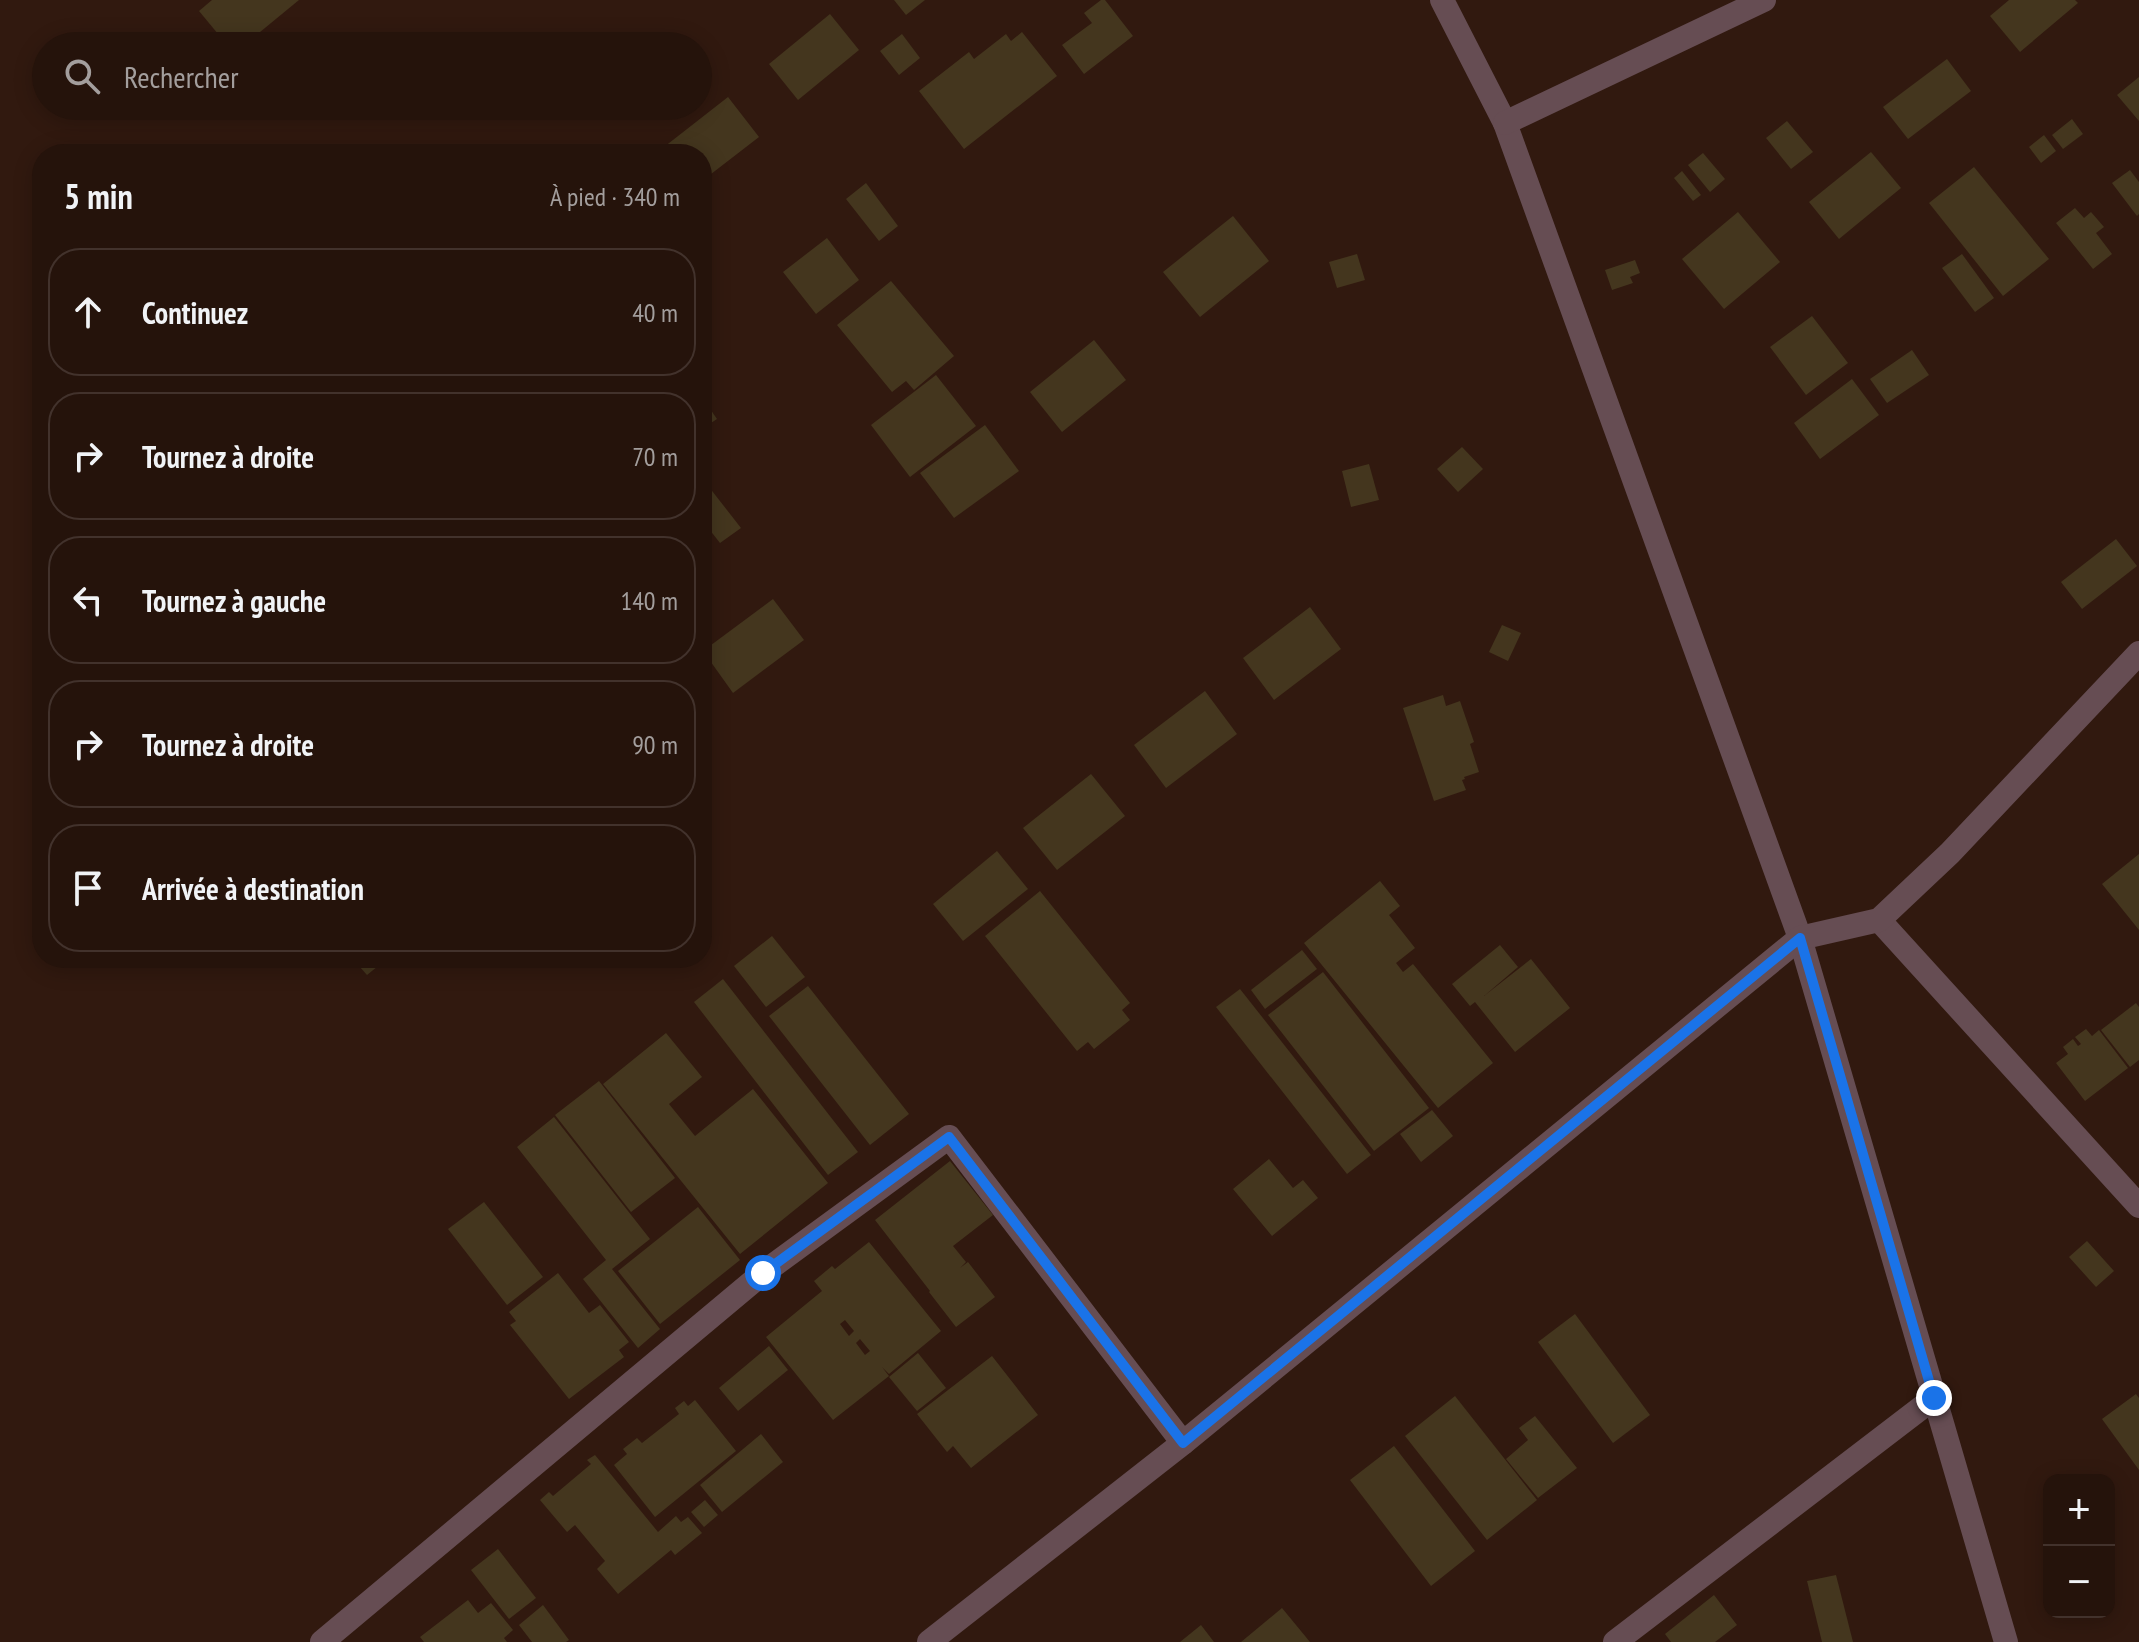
<!DOCTYPE html>
<html lang="fr">
<head>
<meta charset="utf-8">
<style>
	:root { --surface:#25130b; --page:#2d1c14; --text:#f1f3f6; --muted:#a39e9d; --line:#42322c }
	body { margin:0; font-family:"PT Sans Narrow",sans-serif; background:var(--page); color:var(--text) }
	.controls { position:absolute; right:24px; bottom:24px; display:grid; overflow:hidden; border-radius:16px; box-shadow:0 4px 20px #0003 }
	.controls button { width:72px; height:72px; display:grid; place-items:center; padding:0; border:0; border-bottom:2px solid var(--line); background:var(--surface); color:var(--text); font:40px sans-serif }
	.stop { position:absolute; width:24px; height:24px; margin:-18px; border:6px solid #1a73e8; border-radius:50%; background:#fff }
	.stop.end { background:#1a73e8; border-color:#fff; box-shadow:0 2px 8px #0008 }
	.list { margin:0; padding:0; list-style:none }
	h2 { display:flex; justify-content:space-between; align-items:center; height:104px; margin:0; padding:0 32px; font-size:34px }
	h2 small { font-size:26px; font-weight:400; color:var(--muted) }
	.list li { display:grid; grid-template-columns:52px 1fr auto; gap:24px; align-items:center; box-sizing:border-box; height:128px; margin:0 16px 16px; padding:0 16px; border:2px solid var(--line); border-radius:32px }
	.list b { display:block; font-size:30px; white-space:nowrap }
	.list em { font-size:26px; font-style:normal; color:var(--muted) }
	.icon { flex:none; width:44px; height:44px; fill:none; stroke:currentColor; stroke-width:2; stroke-linecap:round; stroke-linejoin:round }
	.map { position:relative; flex:none; width:2139px; height:1642px; overflow:hidden }
	.search { position:absolute; background:var(--surface); box-shadow:0 4px 20px #0003; left:32px; top:32px; width:680px; height:88px; display:flex; align-items:center; gap:20px; box-sizing:border-box; padding:0 28px; border-radius:44px; color:var(--muted); font-size:30px }
	.panel { position:absolute; background:var(--surface); box-shadow:0 4px 20px #0003; left:32px; top:144px; width:680px; height:824px; border-radius:32px }
	.map>svg:first-child { display:block }
</style>
</head>
<body>
<div class="map">
<svg width="2139" height="1642" viewBox="0 0 2139 1642">
	<rect width="100%" height="100%" fill="#31190f"/>
	<g fill="#44361e" fill-rule="evenodd">
		<path d="M 212,0 L 299,0 L 243,46 L 228,46 L 199,11 Z"/>
		<path d="M 894,0 L 925,0 L 906,15 Z"/>
		<path d="M 1101,0 L 1105,0 L 1133,36 L 1084,74 L 1062,45 L 1092,23 L 1084,13 Z"/>
		<path d="M 2009,0 L 2075,0 L 2078,3 L 2020,52 L 1990,16 Z"/>
		<path d="M 830,14 L 859,50 L 798,100 L 769,64 Z"/>
		<path d="M 1022,32 L 1057,76 L 964,149 L 919,91 L 969,52 L 974,59 L 1006,34 L 1011,41 Z"/>
		<path d="M 902,34 L 920,58 L 899,75 L 880,51 Z"/>
		<path d="M 1947,59 L 1971,91 L 1908,139 L 1883,107 Z"/>
		<path d="M 2139,77 L 2139,121 L 2117,95 Z"/>
		<path d="M 728,97 L 759,137 L 702,181 L 702,154 L 669,154 L 664,147 Z"/>
		<path d="M 2072,119 L 2083,134 L 2063,149 L 2052,135 Z"/>
		<path d="M 1787,121 L 1813,152 L 1791,169 L 1766,138 Z"/>
		<path d="M 2044,135 L 2056,151 L 2041,163 L 2029,147 Z"/>
		<path d="M 1871,152 L 1901,188 L 1839,239 L 1809,202 Z"/>
		<path d="M 1703,153 L 1725,179 L 1710,192 L 1688,165 Z"/>
		<path d="M 1974,167 L 2049,259 L 2003,296 L 1929,203 Z"/>
		<path d="M 2130,170 L 2139,182 L 2139,214 L 2137,216 L 2112,183 Z"/>
		<path d="M 1682,171 L 1701,195 L 1693,201 L 1674,178 Z"/>
		<path d="M 866,183 L 898,226 L 879,241 L 846,199 Z"/>
		<path d="M 2075,208 L 2084,218 L 2091,212 L 2104,227 L 2096,233 L 2112,254 L 2093,269 L 2056,223 Z"/>
		<path d="M 1738,212 L 1780,262 L 1724,309 L 1682,259 Z"/>
		<path d="M 1233,216 L 1269,261 L 1200,317 L 1163,272 Z"/>
		<path d="M 827,238 L 859,280 L 816,314 L 783,272 Z"/>
		<path d="M 1357,254 L 1365,280 L 1337,288 L 1329,262 Z"/>
		<path d="M 1962,254 L 1994,298 L 1975,312 L 1942,268 Z"/>
		<path d="M 1635,260 L 1640,273 L 1630,277 L 1633,283 L 1612,290 L 1605,270 Z"/>
		<path d="M 891,281 L 954,356 L 914,390 L 906,381 L 892,392 L 837,325 Z"/>
		<path d="M 1812,316 L 1848,363 L 1806,395 L 1770,347 Z"/>
		<path d="M 1094,340 L 1126,380 L 1062,432 L 1030,392 Z"/>
		<path d="M 1912,350 L 1929,375 L 1887,403 L 1870,379 Z"/>
		<path d="M 936,375 L 976,426 L 910,477 L 871,425 Z"/>
		<path d="M 1852,379 L 1879,415 L 1820,459 L 1794,423 Z"/>
		<path d="M 702,397 L 717,419 L 702,429 Z"/>
		<path d="M 985,425 L 1019,471 L 954,518 L 920,473 Z"/>
		<path d="M 1462,447 L 1483,469 L 1458,492 L 1437,469 Z"/>
		<path d="M 1369,464 L 1379,500 L 1351,507 L 1342,471 Z"/>
		<path d="M 709,487 L 741,528 L 720,543 L 702,520 L 702,492 Z"/>
		<path d="M 2116,539 L 2137,566 L 2082,609 L 2061,582 Z"/>
		<path d="M 773,599 L 804,640 L 733,693 L 703,651 Z"/>
		<path d="M 1310,607 L 1341,649 L 1274,700 L 1243,658 Z"/>
		<path d="M 1502,625 L 1521,633 L 1508,661 L 1489,652 Z"/>
		<path d="M 1205,691 L 1237,734 L 1166,788 L 1134,745 Z"/>
		<path d="M 1443,695 L 1446,706 L 1460,701 L 1474,742 L 1470,744 L 1479,772 L 1464,777 L 1465,779 L 1462,780 L 1466,790 L 1434,801 L 1403,708 Z"/>
		<path d="M 1091,774 L 1125,816 L 1057,870 L 1023,828 Z"/>
		<path d="M 997,851 L 1028,889 L 963,941 L 933,904 Z"/>
		<path d="M 2139,854 L 2139,930 L 2102,884 Z"/>
		<path d="M 1380,881 L 1400,906 L 1389,915 L 1415,948 L 1396,963 L 1403,972 L 1413,964 L 1493,1063 L 1438,1108 L 1304,943 Z"/>
		<path d="M 1040,891 L 1130,1003 L 1122,1010 L 1130,1020 L 1094,1049 L 1088,1042 L 1077,1051 L 985,936 Z"/>
		<path d="M 772,936 L 805,977 L 766,1007 L 734,966 Z"/>
		<path d="M 1500,945 L 1518,967 L 1484,996 L 1531,959 L 1570,1008 L 1515,1052 L 1475,1002 L 1470,1006 L 1452,984 Z"/>
		<path d="M 1302,950 L 1317,969 L 1265,1009 L 1251,990 Z"/>
		<path d="M 352,958 L 388,958 L 367,975 Z"/>
		<path d="M 1323,972 L 1429,1108 L 1374,1151 L 1268,1015 Z"/>
		<path d="M 723,979 L 858,1152 L 828,1175 L 694,1002 Z"/>
		<path d="M 808,986 L 909,1114 L 870,1145 L 769,1016 Z"/>
		<path d="M 1240,989 L 1371,1155 L 1347,1174 L 1216,1007 Z"/>
		<path d="M 2136,1003 L 2139,1007 L 2139,1060 L 2130,1067 L 2101,1030 Z"/>
		<path d="M 2086,1029 L 2092,1036 L 2099,1030 L 2128,1068 L 2085,1101 L 2056,1063 L 2068,1054 L 2063,1047 L 2073,1039 L 2078,1046 L 2081,1044 L 2075,1037 Z"/>
		<path d="M 666,1033 L 702,1077 L 669,1104 L 695,1136 L 753,1089 L 828,1183 L 740,1254 L 603,1084 Z"/>
		<path d="M 599,1081 L 675,1178 L 631,1212 L 555,1115 Z"/>
		<path d="M 1432,1110 L 1453,1136 L 1421,1162 L 1400,1134 Z"/>
		<path d="M 554,1117 L 650,1239 L 612,1269 L 660,1329 L 638,1348 L 583,1279 L 606,1260 L 517,1147 Z"/>
		<path d="M 1269,1159 L 1293,1188 L 1303,1180 L 1318,1198 L 1272,1236 L 1233,1189 Z"/>
		<path d="M 950,1161 L 993,1215 L 953,1246 L 966,1262 L 960,1268 L 968,1262 L 995,1297 L 956,1327 L 929,1292 L 930,1291 L 875,1220 Z"/>
		<path d="M 484,1202 L 543,1277 L 507,1305 L 448,1229 Z"/>
		<path d="M 698,1207 L 740,1260 L 660,1324 L 618,1271 Z"/>
		<path d="M 2087,1241 L 2114,1271 L 2096,1287 L 2069,1257 Z"/>
		<path d="M 869,1242 L 941,1331 L 889,1374 L 882,1367 L 889,1376 L 833,1420 L 766,1337 L 822,1291 L 814,1281 L 832,1266 L 835,1269 ZM 845,1320 L 854,1331 L 849,1336 L 840,1324 ZM 860,1339 L 870,1351 L 865,1355 L 856,1343 Z"/>
		<path d="M 558,1273 L 589,1313 L 600,1305 L 629,1342 L 619,1350 L 624,1357 L 569,1399 L 510,1325 L 516,1321 L 509,1312 Z"/>
		<path d="M 1575,1314 L 1650,1415 L 1613,1443 L 1538,1342 Z"/>
		<path d="M 769,1346 L 788,1370 L 738,1411 L 719,1388 Z"/>
		<path d="M 918,1353 L 946,1388 L 917,1411 L 889,1377 Z"/>
		<path d="M 992,1356 L 1038,1415 L 971,1468 L 953,1446 L 947,1452 L 917,1414 Z"/>
		<path d="M 2136,1394 L 2139,1398 L 2139,1470 L 2102,1419 Z"/>
		<path d="M 1455,1396 L 1537,1500 L 1487,1540 L 1405,1436 Z"/>
		<path d="M 695,1400 L 736,1451 L 655,1517 L 614,1465 L 627,1454 L 623,1449 L 637,1438 L 642,1443 L 679,1414 L 675,1408 L 684,1401 L 688,1406 Z"/>
		<path d="M 1535,1416 L 1577,1468 L 1538,1498 L 1506,1459 L 1528,1440 L 1519,1428 Z"/>
		<path d="M 761,1434 L 783,1462 L 722,1512 L 700,1485 Z"/>
		<path d="M 1394,1446 L 1475,1551 L 1431,1586 L 1350,1480 Z"/>
		<path d="M 595,1455 L 658,1532 L 676,1516 L 681,1522 L 688,1517 L 702,1533 L 675,1555 L 671,1550 L 618,1594 L 597,1569 L 605,1561 L 575,1525 L 567,1532 L 540,1500 L 549,1492 L 553,1496 L 591,1464 L 587,1460 Z"/>
		<path d="M 705,1500 L 718,1515 L 704,1527 L 691,1512 Z"/>
		<path d="M 498,1549 L 536,1598 L 509,1619 L 471,1570 Z"/>
		<path d="M 1836,1575 L 1853,1642 L 1822,1642 L 1807,1581 Z"/>
		<path d="M 1714,1595 L 1737,1625 L 1715,1642 L 1671,1642 L 1665,1634 Z"/>
		<path d="M 468,1600 L 478,1613 L 491,1603 L 513,1630 L 504,1638 L 507,1642 L 424,1642 L 420,1637 Z"/>
		<path d="M 543,1605 L 569,1640 L 566,1642 L 532,1642 L 519,1625 Z"/>
		<path d="M 1282,1608 L 1310,1642 L 1241,1642 Z"/>
		<path d="M 1201,1625 L 1214,1642 L 1180,1642 Z"/>
	</g>
	<g fill="none" stroke-linecap="round" stroke-linejoin="round">
		<g stroke="#664d53" stroke-width="24">
			<path d="M 1442,0 L 1505,123 L 1800,938 L 2006,1642"/>
			<path d="M 1505,123 L 1764,0"/>
			<path d="M 1879,920 L 2139,1206"/>
			<path d="M 322,1642 L 763,1273 L 949,1137 L 1183,1443"/>
			<path d="M 929,1642 L 1183,1443 L 1800,938 L 1879,920 L 1950,853 L 2139,653"/>
			<path d="M 1615,1642 L 1934,1398"/>
		</g>
	</g>
	<g fill="none" stroke-linecap="round" stroke-linejoin="round">
		<path stroke="#1a73e8" stroke-width="10" d="M 763,1273 L 949,1137 L 1183,1443 L 1800,938 L 1934,1398"/>
	</g>
</svg>
<div class="controls">
<button>+</button>
<button>−</button>
</div>
<div class="stop" style="left:763px;top:1273px"></div>
<div class="stop end" style="left:1934px;top:1398px"></div>
<div class="search"><svg class="icon" aria-label="search" viewBox="0 0 24 24"><circle cx="10" cy="10" r="6"/><path d="M15 15l6 6"/></svg>Rechercher</div>
<section class="panel">
<h2>5 min<small>À pied · 340 m</small></h2>
<ul class="list">
<li><svg class="icon" aria-label="ahead" viewBox="0 0 24 24"><path d="M12 20V5M6 11l6-6 6 6"/></svg><div><b>Continuez</b></div><em>40 m</em></li>
<li><svg class="icon" aria-label="right" viewBox="0 0 24 24"><path d="M7 20v-9h11M14 6l5 5-5 5"/></svg><div><b>Tournez à droite</b></div><em>70 m</em></li>
<li><svg class="icon" aria-label="left" viewBox="0 0 24 24"><path d="M17 20v-9H6M10 6l-5 5 5 5"/></svg><div><b>Tournez à gauche</b></div><em>140 m</em></li>
<li><svg class="icon" aria-label="right" viewBox="0 0 24 24"><path d="M7 20v-9h11M14 6l5 5-5 5"/></svg><div><b>Tournez à droite</b></div><em>90 m</em></li>
<li><svg class="icon" aria-label="arrive" viewBox="0 0 24 24"><path d="M6 21V4h12l-3 4 3 4H6"/></svg><div><b>Arrivée à destination</b></div></li>
</ul>
</section>
</div>
</body>
</html>
